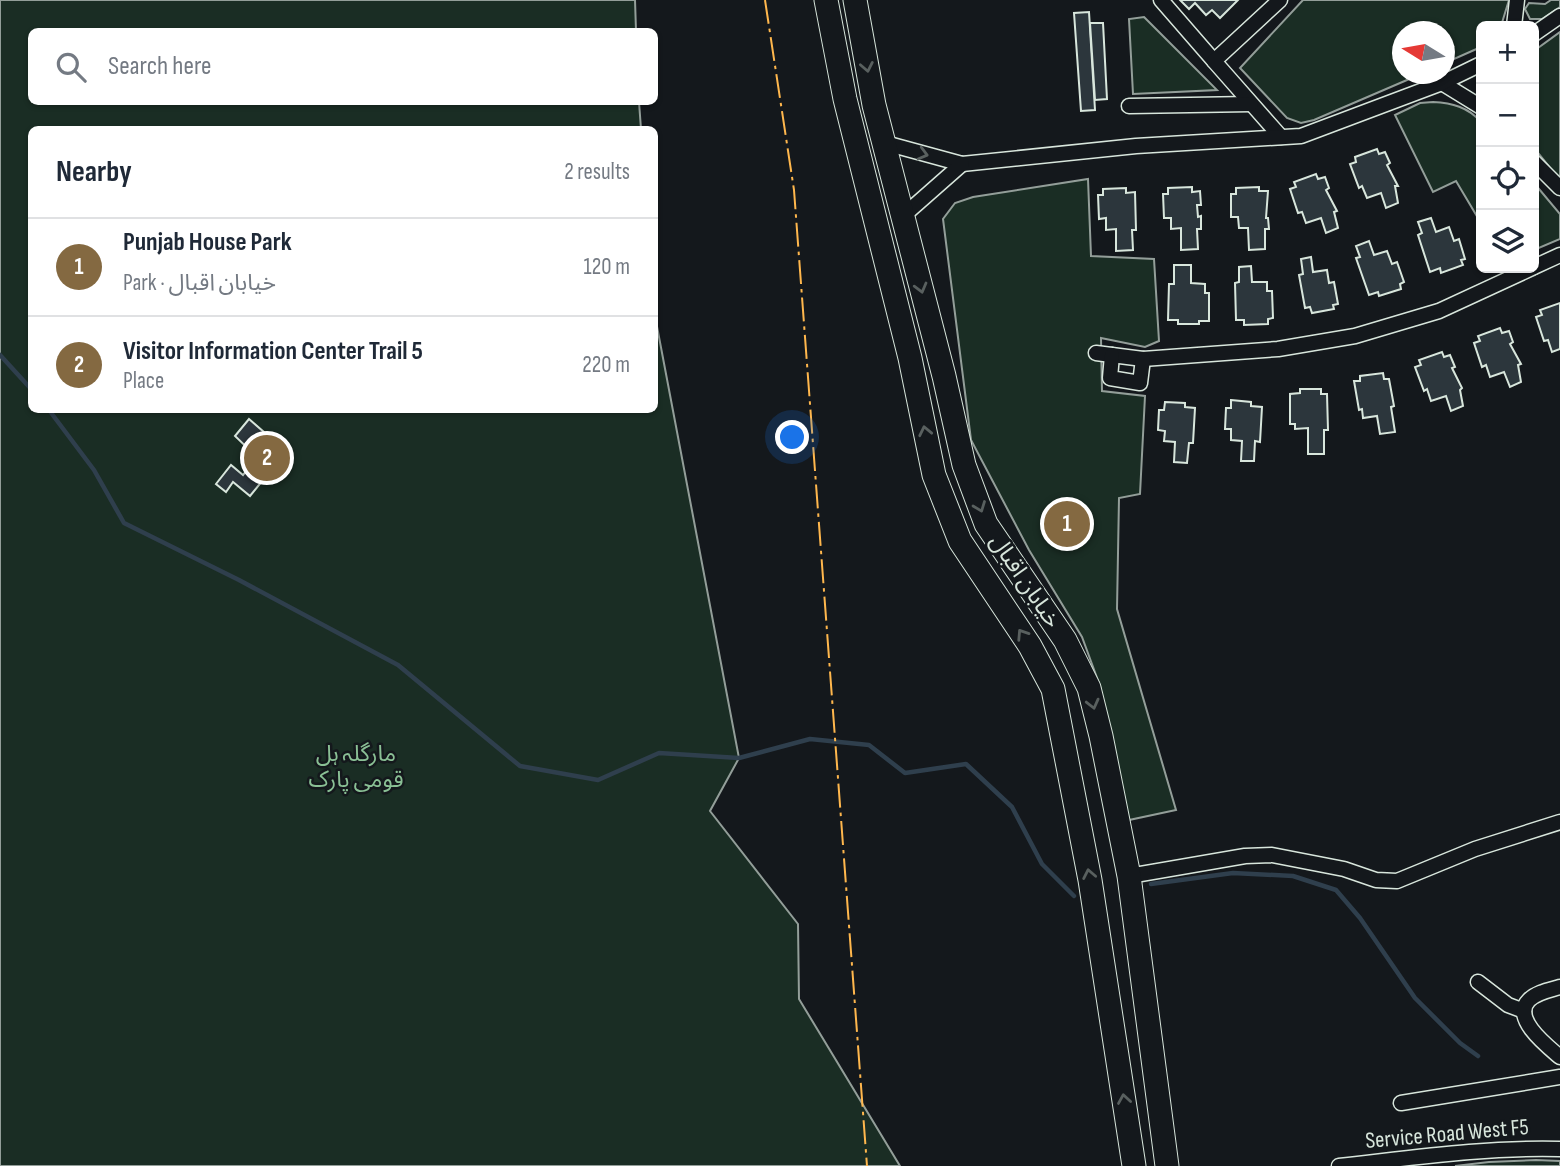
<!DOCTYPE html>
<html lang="en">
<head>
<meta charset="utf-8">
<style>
	:root { --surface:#fff; --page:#f6f6f7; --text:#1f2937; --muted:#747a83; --line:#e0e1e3; --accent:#846941 }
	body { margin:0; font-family:"Sofia Sans Condensed","Noto Sans Arabic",sans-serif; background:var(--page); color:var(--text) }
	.controls { position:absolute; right:21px; top:21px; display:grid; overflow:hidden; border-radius:10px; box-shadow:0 2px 5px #0004 }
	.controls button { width:63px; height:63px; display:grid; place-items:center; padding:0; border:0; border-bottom:2px solid var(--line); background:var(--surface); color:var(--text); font:35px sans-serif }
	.compass { position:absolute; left:1392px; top:21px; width:63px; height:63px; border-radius:50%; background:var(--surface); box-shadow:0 2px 5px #0004; rotate:281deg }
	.you { position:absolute; left:793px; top:438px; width:24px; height:24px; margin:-18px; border:5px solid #fff; border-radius:50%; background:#1a73e8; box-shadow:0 0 0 10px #1a73e833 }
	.badge { display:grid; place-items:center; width:46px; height:46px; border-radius:50%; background:var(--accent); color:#fff; font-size:23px; font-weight:700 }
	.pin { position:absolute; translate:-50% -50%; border:4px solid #fff; box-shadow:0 2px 7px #0006 }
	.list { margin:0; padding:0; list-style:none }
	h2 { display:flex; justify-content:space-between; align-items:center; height:91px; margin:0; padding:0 28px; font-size:30px }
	h2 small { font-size:23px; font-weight:400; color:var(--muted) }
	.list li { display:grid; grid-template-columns:46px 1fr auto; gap:21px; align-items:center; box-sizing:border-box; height:98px; padding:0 28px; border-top:2px solid var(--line) }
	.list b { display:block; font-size:26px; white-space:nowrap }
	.list p { margin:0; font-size:23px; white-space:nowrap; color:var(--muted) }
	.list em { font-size:23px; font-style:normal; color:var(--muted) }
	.icon { flex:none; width:38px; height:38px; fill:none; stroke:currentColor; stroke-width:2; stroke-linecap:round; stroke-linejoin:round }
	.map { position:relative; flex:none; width:1560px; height:1166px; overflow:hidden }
	.search { position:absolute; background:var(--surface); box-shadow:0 2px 5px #0004; left:28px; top:28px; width:630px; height:77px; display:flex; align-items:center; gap:18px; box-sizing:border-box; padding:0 24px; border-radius:10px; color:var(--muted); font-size:26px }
	.panel { position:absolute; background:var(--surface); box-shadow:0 2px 5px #0004; left:28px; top:126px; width:630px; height:287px; border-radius:10px }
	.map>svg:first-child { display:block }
</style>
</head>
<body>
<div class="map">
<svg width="1560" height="1166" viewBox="0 0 1560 1166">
	<rect width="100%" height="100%" fill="#14181c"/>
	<g fill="#1a2d24" stroke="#939e99" stroke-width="2">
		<path d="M 0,0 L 635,0 L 636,31 L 32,32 L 32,102 L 639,102 L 641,129 L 32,130 L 32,410 L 654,410 L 655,316 L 739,758 L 710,811 L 798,924 L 799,999 L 900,1166 L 0,1166 Z"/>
		<path d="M 1303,0 L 1509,0 L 1501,26 L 1481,26 L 1481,47 L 1445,63 L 1444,32 L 1402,32 L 1402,74 L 1421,74 L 1314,120 L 1301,123 L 1287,118 L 1240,68 Z"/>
		<path d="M 1551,0 L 1560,0 L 1560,7 L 1542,19 L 1530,19 L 1525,9 L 1529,3 L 1545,4 Z"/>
		<path d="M 1144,17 L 1217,90 L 1133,94 L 1129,19 Z"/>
		<path d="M 1560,32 L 1560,180 L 1534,148 L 1534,54 L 1538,48 Z"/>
		<path d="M 1433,102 C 1452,103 1468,107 1481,122 L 1481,223 L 1456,181 L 1433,192 L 1395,115 L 1420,103 Z"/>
		<path d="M 1088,179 L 1091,256 L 1154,259 L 1159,341 L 1145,347 L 1101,338 L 1102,391 L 1145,396 L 1140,494 L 1119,498 L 1117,609 L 1176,810 L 1129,820 L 1100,686 L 1082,637 L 1029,550 L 971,440 L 943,219 L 955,203 L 973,197 Z"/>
		<path d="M 1534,183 L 1560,214 L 1560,239 L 1534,250 Z"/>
		<path d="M 1536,1160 L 1560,1161 L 1560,1166 L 1455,1166 L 1489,1162 Z"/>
	</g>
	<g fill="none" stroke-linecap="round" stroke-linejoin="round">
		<g stroke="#2f3f4d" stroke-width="4.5">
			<path d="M 0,355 L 32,390"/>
			<path d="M 49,410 L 94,470 L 124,523 L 239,580 L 398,665 L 520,766 L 598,780 L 659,753 L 739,758 L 810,739 L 869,745 L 905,773 L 966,764 L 1012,807 L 1042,864 L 1074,896"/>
			<path d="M 1151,884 L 1233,873 L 1293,876 L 1336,890 L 1360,918 L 1415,998 L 1460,1043 L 1478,1056"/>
		</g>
	</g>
	<g fill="#2c363c" stroke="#d8e6dc" stroke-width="2">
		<path d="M 1180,0 L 1238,0 L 1220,18 L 1212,10 L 1206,15 L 1195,3 L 1189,9 Z"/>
		<path d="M 1089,12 L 1095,110 L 1081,111 L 1074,13 Z"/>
		<path d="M 1090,23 L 1103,23 L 1107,99 L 1095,100 Z"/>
		<path d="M 1377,149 L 1379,154 L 1385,152 L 1390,163 L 1387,165 L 1398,186 L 1395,186 L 1398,203 L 1386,208 L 1381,193 L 1367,198 L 1362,186 L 1359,188 L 1350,164 L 1356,162 L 1355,157 Z"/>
		<path d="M 1316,174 L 1318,179 L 1325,177 L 1329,188 L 1326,190 L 1337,211 L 1334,212 L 1338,228 L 1326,233 L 1321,218 L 1306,223 L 1302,212 L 1298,213 L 1290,189 L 1296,187 L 1294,182 Z"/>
		<path d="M 1192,187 L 1192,192 L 1200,191 L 1201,205 L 1197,205 L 1198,217 L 1201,216 L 1201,229 L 1197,229 L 1198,249 L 1181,250 L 1181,228 L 1171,229 L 1171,218 L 1164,218 L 1163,194 L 1168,194 L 1168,188 Z"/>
		<path d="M 1259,187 L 1259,191 L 1268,191 L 1266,218 L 1268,218 L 1269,229 L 1265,229 L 1265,249 L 1249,250 L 1248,228 L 1239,228 L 1238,217 L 1231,217 L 1231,194 L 1236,194 L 1236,188 Z"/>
		<path d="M 1126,188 L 1126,193 L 1135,192 L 1136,230 L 1132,230 L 1133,250 L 1116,251 L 1116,229 L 1106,230 L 1106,218 L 1099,219 L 1098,195 L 1103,195 L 1103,189 Z"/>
		<path d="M 1431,218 L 1436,232 L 1449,227 L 1454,241 L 1459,239 L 1465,259 L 1461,260 L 1463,265 L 1441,273 L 1440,268 L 1430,272 L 1418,235 L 1422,233 L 1418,222 Z"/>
		<path d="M 1369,241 L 1374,255 L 1387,251 L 1392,264 L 1397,262 L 1404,282 L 1400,284 L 1401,289 L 1379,296 L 1378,292 L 1369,295 L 1356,258 L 1360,257 L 1356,246 Z"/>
		<path d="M 1311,257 L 1313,272 L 1327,270 L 1329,283 L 1334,282 L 1338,304 L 1333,305 L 1334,309 L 1312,313 L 1310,307 L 1305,308 L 1299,275 L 1303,274 L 1301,259 Z"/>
		<path d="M 1174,265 L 1191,265 L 1191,283 L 1205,284 L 1205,293 L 1209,293 L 1209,321 L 1199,321 L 1199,324 L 1178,324 L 1178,320 L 1168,320 L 1169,284 L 1174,284 Z"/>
		<path d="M 1251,266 L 1252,282 L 1267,282 L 1267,291 L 1272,291 L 1273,318 L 1268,319 L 1268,324 L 1244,325 L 1244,320 L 1236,320 L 1235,283 L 1239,282 L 1239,267 Z"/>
		<path d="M 1560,303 L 1560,349 L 1552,352 L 1548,340 L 1544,341 L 1536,317 L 1542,315 L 1540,310 Z"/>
		<path d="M 1500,328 L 1502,333 L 1509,331 L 1513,342 L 1510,344 L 1521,364 L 1518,365 L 1521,382 L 1510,387 L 1504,372 L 1490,377 L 1486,365 L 1482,367 L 1474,343 L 1480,341 L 1478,336 Z"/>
		<path d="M 1442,352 L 1444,357 L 1450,355 L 1455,367 L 1452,368 L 1462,388 L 1460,390 L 1463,406 L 1451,411 L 1446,396 L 1431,401 L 1427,389 L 1424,391 L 1415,367 L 1421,365 L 1419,360 Z"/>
		<path d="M 1383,373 L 1384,379 L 1389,379 L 1394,406 L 1391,407 L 1395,432 L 1380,434 L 1377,416 L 1363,418 L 1362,409 L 1359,410 L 1354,381 L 1360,381 L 1360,376 Z"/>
		<path d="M 1300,389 L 1321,389 L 1321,394 L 1327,394 L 1328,430 L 1324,430 L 1324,454 L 1308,454 L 1308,428 L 1295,429 L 1295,424 L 1290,424 L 1290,394 L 1300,393 Z"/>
		<path d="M 1231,400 L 1251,402 L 1251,406 L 1262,407 L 1260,442 L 1255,441 L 1254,461 L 1241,461 L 1242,441 L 1231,440 L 1231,429 L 1225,429 L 1226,408 L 1231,408 Z"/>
		<path d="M 1165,402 L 1185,403 L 1185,407 L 1195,408 L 1193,443 L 1189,443 L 1187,463 L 1174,462 L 1175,442 L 1164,441 L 1165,431 L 1158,430 L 1159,410 L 1164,410 Z"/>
		<path d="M 249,419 L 273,440 L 267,448 L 279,460 L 250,496 L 233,482 L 226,492 L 216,484 L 231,465 L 243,475 L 257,457 L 235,436 Z"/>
	</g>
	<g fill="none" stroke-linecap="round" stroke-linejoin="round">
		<g stroke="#d8e6dc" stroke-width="17">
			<g id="minor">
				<path d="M 1161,0 L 1214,61"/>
				<path d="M 1280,0 L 1214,61 L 1281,137"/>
				<path d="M 1514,26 L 1517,0"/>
				<path d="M 1534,34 L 1560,16"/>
				<path d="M 1442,83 L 1481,107"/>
				<path d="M 1129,106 L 1251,104"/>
				<path d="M 885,143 L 962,164 L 1136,146 L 1301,136 L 1442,83 L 1481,64"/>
				<path d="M 1534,162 L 1560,188"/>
				<path d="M 903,216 L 962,164"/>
				<path d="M 1534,267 L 1560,255"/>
				<path d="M 1096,353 L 1143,359 L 1278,349 L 1355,336 L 1439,311 L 1532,268"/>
				<path d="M 1112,355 L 1110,378 L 1140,383 L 1143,359"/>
				<path d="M 1129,876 L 1245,856 L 1272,855 L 1344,869 L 1376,880 L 1397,881 L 1475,849 L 1560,822"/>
				<path d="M 1478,982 L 1508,1005 L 1524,1011"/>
				<path d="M 1560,987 C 1550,990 1537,992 1529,1000 C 1511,1018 1547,1046 1560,1057"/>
				<path d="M 1401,1103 L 1560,1077"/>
				<path d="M 1339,1166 C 1412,1158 1486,1147 1560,1149"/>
			</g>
		</g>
		<g stroke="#d8e6dc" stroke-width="25">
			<g id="primary">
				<path d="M 826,0 L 845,99 L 910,358 L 934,475 L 960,541 L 1030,646 L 1053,689 L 1090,880 L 1134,1166"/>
				<path d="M 855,0 L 874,105 L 944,376 L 964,465 L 986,524 L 1065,640 L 1089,688 L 1101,736 L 1129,876 L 1167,1166"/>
			</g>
		</g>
		<use href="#minor" stroke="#14181c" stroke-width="14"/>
		<use href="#primary" stroke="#14181c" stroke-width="23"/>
		<path stroke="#ffb74d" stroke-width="2" stroke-dasharray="24 5 3.5 5" stroke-linecap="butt" d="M 765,0 L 794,190 L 867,1166"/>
	</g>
	<defs><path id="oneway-chevron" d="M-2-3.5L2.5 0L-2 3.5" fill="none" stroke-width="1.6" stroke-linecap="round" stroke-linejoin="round" transform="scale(1.75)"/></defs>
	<g stroke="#59605f">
		<use href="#oneway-chevron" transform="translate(867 67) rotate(79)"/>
		<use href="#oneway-chevron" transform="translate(923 154) rotate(15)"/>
		<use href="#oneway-chevron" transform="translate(921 288) rotate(75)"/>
		<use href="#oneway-chevron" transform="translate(925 431) rotate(-102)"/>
		<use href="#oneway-chevron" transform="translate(980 507) rotate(69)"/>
		<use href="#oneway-chevron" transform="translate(1022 634) rotate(-123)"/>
		<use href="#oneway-chevron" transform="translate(1093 704) rotate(76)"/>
		<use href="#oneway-chevron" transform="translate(1089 874) rotate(-101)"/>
		<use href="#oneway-chevron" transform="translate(1124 1099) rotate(-99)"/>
	</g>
	<g text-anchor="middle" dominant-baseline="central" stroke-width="5" stroke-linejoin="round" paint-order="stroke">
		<g font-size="23" fill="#d8e6dc" stroke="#14181c">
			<text transform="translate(1025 581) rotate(56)">خیابان اقبال</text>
			<text transform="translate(1447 1134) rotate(-5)">Service Road West F5</text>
		</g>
		<g font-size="23" fill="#8ac095" stroke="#14181c">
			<text x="356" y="754">مارگلہ ہل<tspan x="356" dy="26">قومی پارک</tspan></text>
		</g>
	</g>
</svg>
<div class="controls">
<button>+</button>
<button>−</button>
<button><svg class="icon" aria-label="locate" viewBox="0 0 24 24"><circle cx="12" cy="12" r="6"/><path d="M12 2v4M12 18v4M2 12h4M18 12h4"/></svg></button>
<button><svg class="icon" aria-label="layers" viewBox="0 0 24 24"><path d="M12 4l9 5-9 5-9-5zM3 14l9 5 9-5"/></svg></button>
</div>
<svg class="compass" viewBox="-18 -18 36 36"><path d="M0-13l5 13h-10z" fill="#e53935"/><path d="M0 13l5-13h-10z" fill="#747a83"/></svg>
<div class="you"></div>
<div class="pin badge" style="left:1067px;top:524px">1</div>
<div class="pin badge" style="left:267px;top:458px">2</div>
<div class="search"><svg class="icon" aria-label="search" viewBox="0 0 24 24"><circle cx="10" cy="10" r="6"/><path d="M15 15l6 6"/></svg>Search here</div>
<section class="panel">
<h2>Nearby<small>2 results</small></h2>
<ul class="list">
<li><span class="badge">1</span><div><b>Punjab House Park</b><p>Park · خیابان اقبال</p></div><em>120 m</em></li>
<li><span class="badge">2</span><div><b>Visitor Information Center Trail 5</b><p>Place</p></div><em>220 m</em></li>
</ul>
</section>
</div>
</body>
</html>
